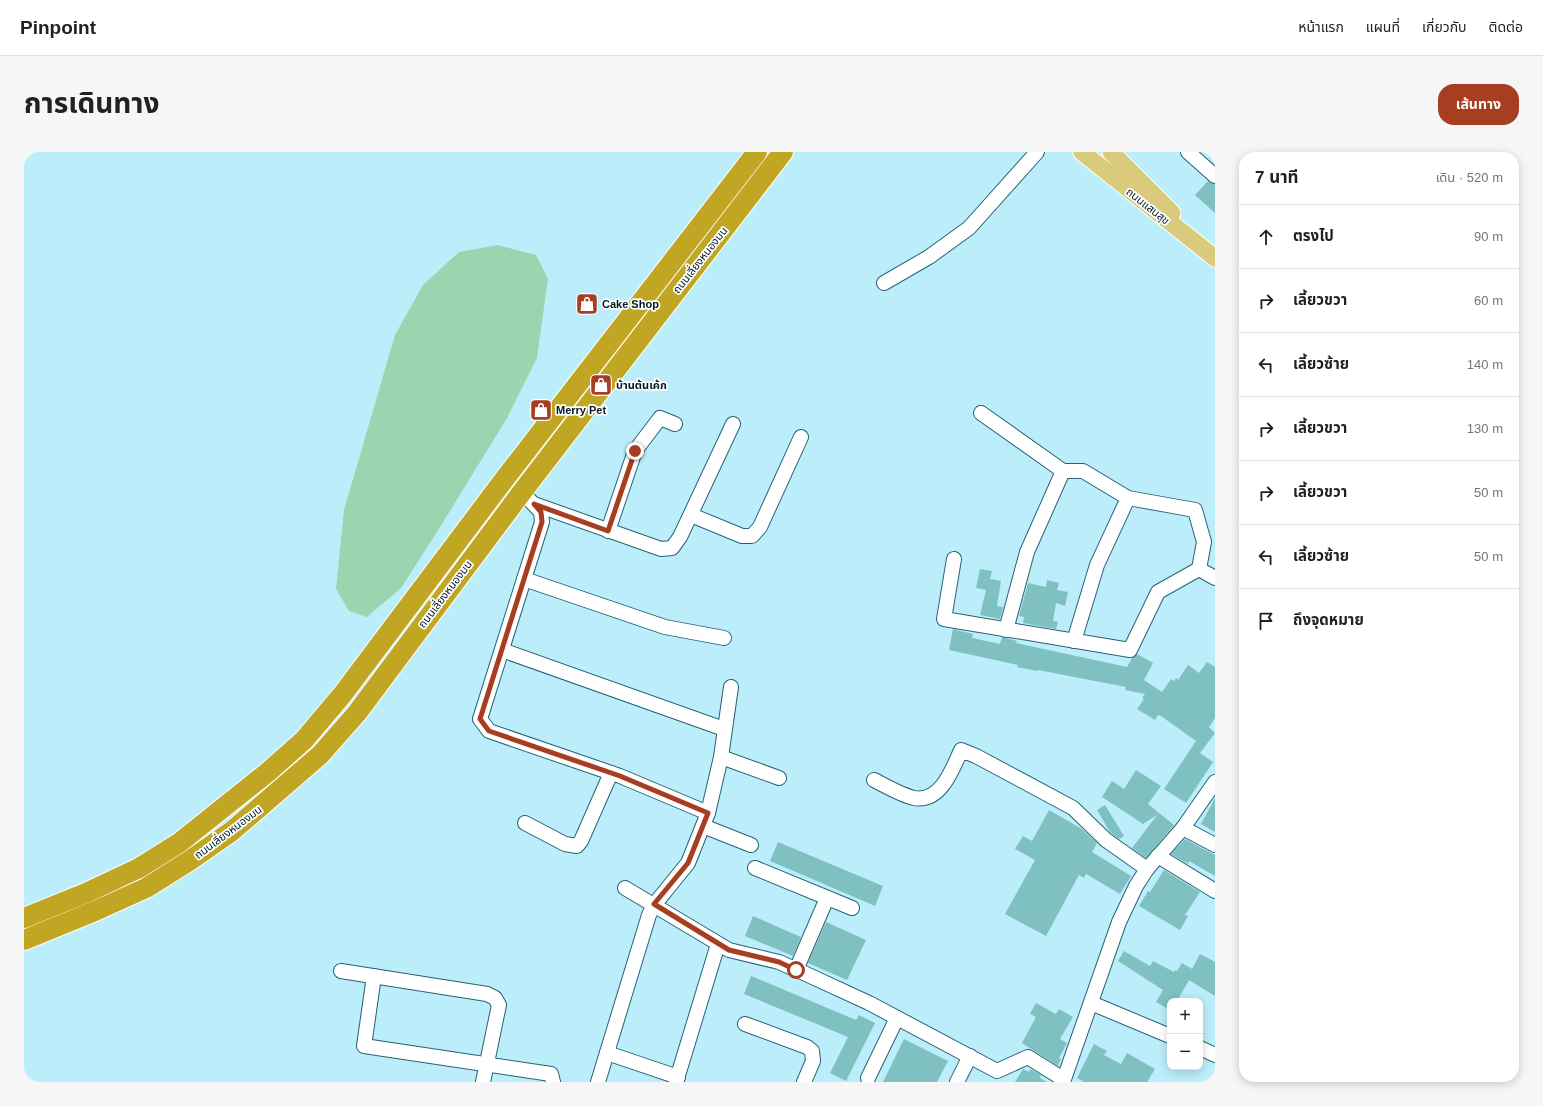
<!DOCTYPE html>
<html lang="th">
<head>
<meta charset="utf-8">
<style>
	:root { --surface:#fff; --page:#f6f6f6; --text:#202124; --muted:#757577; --line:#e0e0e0; --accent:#a73e21 }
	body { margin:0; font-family:Helvetica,"Noto Sans Thai",sans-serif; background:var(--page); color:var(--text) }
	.controls { position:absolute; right:12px; bottom:12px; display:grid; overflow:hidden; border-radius:8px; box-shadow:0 2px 10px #0003 }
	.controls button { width:36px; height:36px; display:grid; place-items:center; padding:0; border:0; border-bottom:1px solid var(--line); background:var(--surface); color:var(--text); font:20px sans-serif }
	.stop { position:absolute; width:12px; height:12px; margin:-9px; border:3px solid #a73e21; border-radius:50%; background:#fff }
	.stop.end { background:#a73e21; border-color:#fff; box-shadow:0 1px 4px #0008 }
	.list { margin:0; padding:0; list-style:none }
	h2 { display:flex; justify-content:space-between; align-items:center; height:52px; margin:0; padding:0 16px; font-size:17px }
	h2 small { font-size:13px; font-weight:400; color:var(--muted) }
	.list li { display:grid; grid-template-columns:26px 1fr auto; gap:12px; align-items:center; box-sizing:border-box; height:64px; padding:0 16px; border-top:1px solid var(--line) }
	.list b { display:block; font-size:15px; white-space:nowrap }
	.list em { font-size:13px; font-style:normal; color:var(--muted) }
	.icon { flex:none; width:22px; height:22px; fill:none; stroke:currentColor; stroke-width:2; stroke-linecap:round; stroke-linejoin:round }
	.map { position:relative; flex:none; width:1191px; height:930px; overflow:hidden; border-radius:16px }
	header { display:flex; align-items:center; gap:24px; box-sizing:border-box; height:56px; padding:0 20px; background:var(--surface); border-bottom:1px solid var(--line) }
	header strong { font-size:19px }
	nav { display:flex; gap:22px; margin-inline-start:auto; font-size:14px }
	.intro { display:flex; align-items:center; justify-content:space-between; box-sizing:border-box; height:96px; padding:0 24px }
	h1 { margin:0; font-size:28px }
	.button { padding:10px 18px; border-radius:16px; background:var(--accent); color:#fff; font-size:14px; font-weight:700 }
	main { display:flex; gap:24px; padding:0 24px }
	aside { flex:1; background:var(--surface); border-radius:16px; box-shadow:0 2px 10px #0003 }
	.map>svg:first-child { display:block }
</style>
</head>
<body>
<header>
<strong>Pinpoint</strong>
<nav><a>หน้าแรก</a><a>แผนที่</a><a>เกี่ยวกับ</a><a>ติดต่อ</a></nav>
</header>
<div class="intro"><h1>การเดินทาง</h1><a class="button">เส้นทาง</a></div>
<main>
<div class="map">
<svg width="1191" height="930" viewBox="0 0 1191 930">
	<rect width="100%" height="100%" fill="#bcedfa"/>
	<path fill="#99d6af" d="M 474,93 L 512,103 L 524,127 L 513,206 L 483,266 L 413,380 L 377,436 L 343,465 L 325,459 L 312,437 L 320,358 L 371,183 L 399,133 L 435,100 Z"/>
	<g fill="#7fc1c1">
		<path d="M 1184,29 L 1191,32 L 1191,61 L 1171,43 Z"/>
		<path d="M 956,417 L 968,419 L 966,427 L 977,429 L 973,454 L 979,455 L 976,467 L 956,463 L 962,438 L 952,436 Z"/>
		<path d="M 1023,428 L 1035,431 L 1033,438 L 1044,440 L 1041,454 L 1032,451 L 1029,469 L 1034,470 L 1032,477 L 999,471 L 1000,465 L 995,464 L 1004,431 L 1022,435 Z"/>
		<path d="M 929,477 L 949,482 L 948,486 L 976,492 L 978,485 L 993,489 L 992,491 L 1103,515 L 1108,506 L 1113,502 L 1129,511 L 1120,528 L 1138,540 L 1147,527 L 1150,529 L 1152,526 L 1154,528 L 1164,513 L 1175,521 L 1183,510 L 1191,515 L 1191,566 L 1185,575 L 1191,581 L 1176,601 L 1189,610 L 1162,651 L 1140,637 L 1172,589 L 1137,564 L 1134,563 L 1131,568 L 1113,557 L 1120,547 L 1118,546 L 1121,542 L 1101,538 L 1102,535 L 1014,518 L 1014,519 L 993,515 L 994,513 L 925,498 Z"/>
		<path d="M 1112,618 L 1137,634 L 1124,652 L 1150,673 L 1122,706 L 1108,696 L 1133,663 L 1119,672 L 1078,645 L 1088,629 L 1100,637 Z"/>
		<path d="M 1191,646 L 1191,680 L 1177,672 Z"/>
		<path d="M 1081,653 L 1100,684 L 1095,687 L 1086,680 L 1073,658 Z"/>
		<path d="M 1025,658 L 1058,677 L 1073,691 L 1068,700 L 1107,724 L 1096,742 L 1062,722 L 1060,726 L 1055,723 L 1022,784 L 981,762 L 1011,708 L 991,697 L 999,684 L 1008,689 Z"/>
		<path d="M 1161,687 L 1191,703 L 1191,724 L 1165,709 L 1164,712 L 1147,702 Z"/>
		<path d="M 754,690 L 859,734 L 851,754 L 746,709 Z"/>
		<path d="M 1140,718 L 1176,740 L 1161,763 L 1164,764 L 1156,778 L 1115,754 L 1124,739 L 1126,740 Z"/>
		<path d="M 729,764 L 777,785 L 769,804 L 721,784 Z"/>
		<path d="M 802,770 L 842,788 L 823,828 L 784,811 Z"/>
		<path d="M 1100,799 L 1126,814 L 1129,809 L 1150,820 L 1151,818 L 1153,819 L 1158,811 L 1168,817 L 1176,802 L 1191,810 L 1191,844 L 1165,828 L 1153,849 L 1146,849 L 1146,858 L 1132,850 L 1139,838 L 1094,809 Z"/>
		<path d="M 727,824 L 832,868 L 835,863 L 851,871 L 822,929 L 806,921 L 824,885 L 720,842 Z"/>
		<path d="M 1012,851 L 1032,862 L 1035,857 L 1049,865 L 1036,887 L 1043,891 L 1035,906 L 1037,907 L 1034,914 L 998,891 L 1012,865 L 1006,862 Z"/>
		<path d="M 880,887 L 924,909 L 913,930 L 859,930 Z"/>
		<path d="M 1070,892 L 1083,899 L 1080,903 L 1097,912 L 1103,901 L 1131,917 L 1123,930 L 1060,930 L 1053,926 Z"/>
		<path d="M 999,917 L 1005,920 L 1006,917 L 1017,923 L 1016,926 L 1023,930 L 991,930 Z"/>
	</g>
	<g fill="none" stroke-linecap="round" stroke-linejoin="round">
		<g stroke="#266372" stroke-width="16">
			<g id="minor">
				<path d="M 1164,0 L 1191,24"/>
				<path d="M 860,131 L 905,105 L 945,76 L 1013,0"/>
				<path d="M 957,261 L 1039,319 L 1059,319 L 1104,346 L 1171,358 L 1180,390 L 1175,417 L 1191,426"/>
				<path d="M 498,340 L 517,360 L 518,370 L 456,567 L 465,579 L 596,624 L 684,661"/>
				<path d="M 510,352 L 637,397 L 648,396 L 656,385 L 709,272"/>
				<path d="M 667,363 L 718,384 L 728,384 L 736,375 L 777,285"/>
				<path d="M 584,379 L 611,299 L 636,266 L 651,272"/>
				<path d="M 930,407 L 920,467 L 1106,498 L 1134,440 L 1175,417"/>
				<path d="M 500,427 L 641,475 L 700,486"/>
				<path d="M 982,478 L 1003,400 L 1039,319"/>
				<path d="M 1050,489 L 1073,413 L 1104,346"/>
				<path d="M 478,498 L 700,577"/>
				<path d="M 697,605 L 755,626"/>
				<path d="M 850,628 C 862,634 877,643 890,646 C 917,651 929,616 937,598 L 952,604 L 1049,656 L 1082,688 L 1123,717"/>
				<path d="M 501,671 L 541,692 L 553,694 L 557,689 L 587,621"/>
				<path d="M 679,674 L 727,693"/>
				<path d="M 1159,676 L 1191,693"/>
				<path d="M 1134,704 L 1191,739"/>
				<path d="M 731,716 L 828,756"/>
				<path d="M 601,736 L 705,798 L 755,810 L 782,822 L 845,851 L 973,919 L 1004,905 L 1039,927"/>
				<path d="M 772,818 L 803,746"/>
				<path d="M 317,819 L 463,842 L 471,846 L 475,853 L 459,930"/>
				<path d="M 350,824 L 340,894 L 527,922 L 529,930"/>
				<path d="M 1067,851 L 1146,884"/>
				<path d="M 721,872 L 783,895 L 788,899 L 789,909 L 780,930"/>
				<path d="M 1176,896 L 1191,903"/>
				<path d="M 583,901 L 654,925"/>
				<path d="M 844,926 L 873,866"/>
				<path d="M 574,930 L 625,763 L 630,753 L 664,711 L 684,661 L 697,605 L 707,535"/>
				<path d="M 652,930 L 694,792"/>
				<path d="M 933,930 L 946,904"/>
				<path d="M 1039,930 L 1095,770 L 1112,734 L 1123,717 L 1159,676 L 1191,630"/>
			</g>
		</g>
		<g stroke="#fff" stroke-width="19">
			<g id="major">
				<path d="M 1058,0 L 1191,106"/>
				<path d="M 1087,0 L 1148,61"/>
			</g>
		</g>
		<g stroke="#fff" stroke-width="22">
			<g id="highway">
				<path d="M 0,766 L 62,741 L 115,716 L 155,691 L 244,620 L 280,588 L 318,543 L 479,329 L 733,0"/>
				<path d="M 0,788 L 71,759 L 122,736 L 165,709 L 208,679 L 296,603 L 333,561 L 498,340 L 759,0"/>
			</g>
		</g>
		<use href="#minor" stroke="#fff" stroke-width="14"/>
		<use href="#major" stroke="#daca7b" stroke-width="17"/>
		<use href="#highway" stroke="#c1a623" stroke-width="20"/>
	</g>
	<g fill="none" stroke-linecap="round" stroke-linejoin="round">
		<path stroke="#a73e21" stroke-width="5" d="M 611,299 L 584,379 L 510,352 L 517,360 L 518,370 L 456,567 L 465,579 L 596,624 L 684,661 L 664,711 L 630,752 L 705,798 L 755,810 L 772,818"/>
	</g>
	<defs>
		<g id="shop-square" transform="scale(1.15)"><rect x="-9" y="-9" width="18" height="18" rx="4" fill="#a73e21" stroke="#fff"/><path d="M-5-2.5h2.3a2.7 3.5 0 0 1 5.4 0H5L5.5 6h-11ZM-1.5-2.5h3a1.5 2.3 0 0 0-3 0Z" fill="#fff"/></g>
	</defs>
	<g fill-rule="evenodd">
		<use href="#shop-square" x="563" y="152"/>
		<use href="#shop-square" x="577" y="233"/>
		<use href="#shop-square" x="517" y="258"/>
	</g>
	<g text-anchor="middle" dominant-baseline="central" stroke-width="3.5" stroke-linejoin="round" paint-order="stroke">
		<g font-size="11" fill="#031b21" stroke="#fff">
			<text transform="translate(1124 54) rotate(38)">ถนนแสนสุข</text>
			<text transform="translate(676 108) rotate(-52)">ถนนเลี่ยงหนองมน</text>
			<text transform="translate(421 442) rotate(-53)">ถนนเลี่ยงหนองมน</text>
			<text transform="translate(204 680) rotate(-37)">ถนนเลี่ยงหนองมน</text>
		</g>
		<g font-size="11" font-weight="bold" fill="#031b21" stroke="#fff" text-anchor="start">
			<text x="578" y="152">Cake Shop</text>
			<text x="592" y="233">บ้านต้นเค้ก</text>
			<text x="532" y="258">Merry Pet</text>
		</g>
	</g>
</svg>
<div class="controls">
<button>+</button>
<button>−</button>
</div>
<div class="stop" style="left:772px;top:818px"></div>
<div class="stop end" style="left:611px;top:299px"></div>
</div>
<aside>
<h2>7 นาที<small>เดิน · 520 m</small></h2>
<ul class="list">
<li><svg class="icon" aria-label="ahead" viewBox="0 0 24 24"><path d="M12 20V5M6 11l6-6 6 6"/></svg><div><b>ตรงไป</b></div><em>90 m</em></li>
<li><svg class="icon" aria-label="right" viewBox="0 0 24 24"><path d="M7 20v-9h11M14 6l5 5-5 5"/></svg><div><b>เลี้ยวขวา</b></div><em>60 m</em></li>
<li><svg class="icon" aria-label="left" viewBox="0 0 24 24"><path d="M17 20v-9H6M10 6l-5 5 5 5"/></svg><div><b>เลี้ยวซ้าย</b></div><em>140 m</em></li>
<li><svg class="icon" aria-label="right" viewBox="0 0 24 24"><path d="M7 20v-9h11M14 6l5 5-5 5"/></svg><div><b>เลี้ยวขวา</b></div><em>130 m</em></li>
<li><svg class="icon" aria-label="right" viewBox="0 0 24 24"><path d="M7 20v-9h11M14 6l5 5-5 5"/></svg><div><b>เลี้ยวขวา</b></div><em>50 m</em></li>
<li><svg class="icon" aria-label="left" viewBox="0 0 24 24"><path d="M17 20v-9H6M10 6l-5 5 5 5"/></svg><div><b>เลี้ยวซ้าย</b></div><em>50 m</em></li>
<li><svg class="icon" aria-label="arrive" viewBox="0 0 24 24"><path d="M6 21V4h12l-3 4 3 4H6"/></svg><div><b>ถึงจุดหมาย</b></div></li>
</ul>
</aside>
</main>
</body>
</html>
